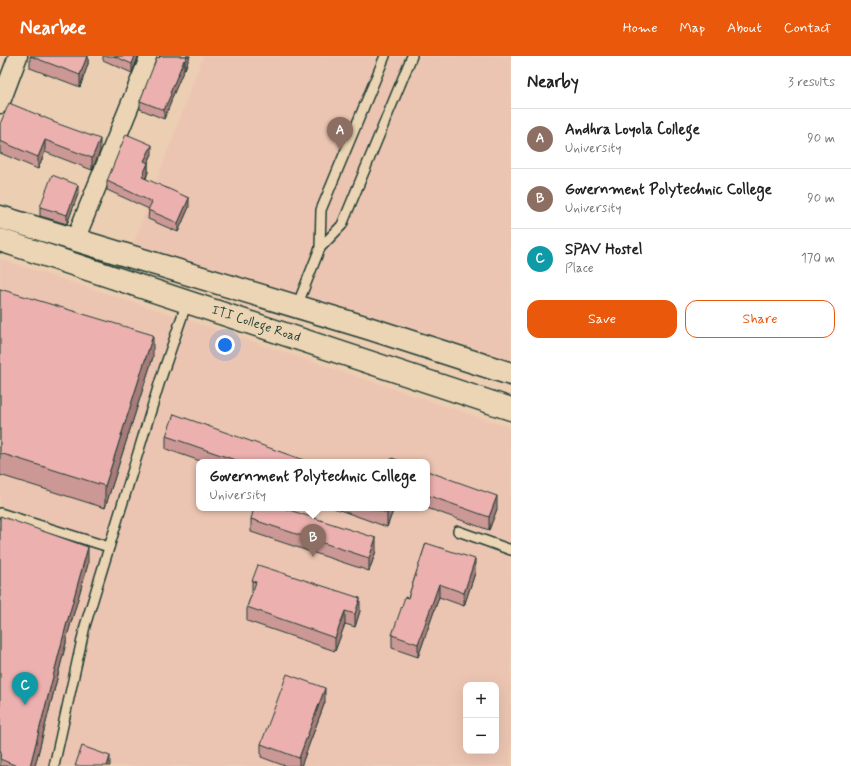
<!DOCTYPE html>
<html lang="en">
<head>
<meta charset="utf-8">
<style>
	:root { --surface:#fff; --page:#f2f2f2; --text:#222; --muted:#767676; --line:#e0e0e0; --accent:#ea580c }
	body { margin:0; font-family:Mynerve,sans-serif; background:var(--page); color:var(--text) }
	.controls { position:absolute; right:12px; bottom:12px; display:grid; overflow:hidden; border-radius:8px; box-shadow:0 4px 16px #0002 }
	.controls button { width:36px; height:36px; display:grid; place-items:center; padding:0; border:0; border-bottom:1px solid var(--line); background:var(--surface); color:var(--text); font:20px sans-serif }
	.you { position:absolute; left:225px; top:289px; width:14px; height:14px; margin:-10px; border:3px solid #fff; border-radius:50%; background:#1a73e8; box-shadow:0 0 0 6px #1a73e833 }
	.badge { display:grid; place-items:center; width:26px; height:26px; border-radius:50%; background:var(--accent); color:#fff; font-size:13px; font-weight:700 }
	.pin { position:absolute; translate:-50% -33px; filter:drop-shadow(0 1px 2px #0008) }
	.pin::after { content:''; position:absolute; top:21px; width:14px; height:12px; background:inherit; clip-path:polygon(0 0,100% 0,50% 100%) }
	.popup { position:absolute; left:196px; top:403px; width:234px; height:52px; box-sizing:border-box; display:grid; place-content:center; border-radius:8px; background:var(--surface); filter:drop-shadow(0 1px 3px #0005); font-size:13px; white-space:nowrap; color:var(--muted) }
	.popup b { font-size:15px; color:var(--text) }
	.popup::after { content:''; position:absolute; left:50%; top:100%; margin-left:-8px; border:8px solid transparent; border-top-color:var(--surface) }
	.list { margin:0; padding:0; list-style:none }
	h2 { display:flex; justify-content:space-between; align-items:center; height:52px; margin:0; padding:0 16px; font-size:17px }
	h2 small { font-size:13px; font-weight:400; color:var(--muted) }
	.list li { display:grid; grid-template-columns:26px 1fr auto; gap:12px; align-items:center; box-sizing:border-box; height:60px; padding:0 16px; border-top:1px solid var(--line) }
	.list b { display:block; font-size:15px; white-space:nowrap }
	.list p { margin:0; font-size:13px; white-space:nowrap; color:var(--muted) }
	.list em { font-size:13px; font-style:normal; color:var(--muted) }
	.actions { display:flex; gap:8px; padding:12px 16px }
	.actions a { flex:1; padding:9px 0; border:1px solid var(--accent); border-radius:12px; text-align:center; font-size:14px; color:var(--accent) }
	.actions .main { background:var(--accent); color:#fff }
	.map { position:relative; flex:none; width:511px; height:710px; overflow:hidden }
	header { display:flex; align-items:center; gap:24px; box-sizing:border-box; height:56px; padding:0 20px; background:var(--accent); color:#fff }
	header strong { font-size:19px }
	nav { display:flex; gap:22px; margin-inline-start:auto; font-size:14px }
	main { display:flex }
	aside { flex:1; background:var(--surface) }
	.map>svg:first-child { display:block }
</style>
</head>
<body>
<header>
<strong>Nearbee</strong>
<nav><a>Home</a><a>Map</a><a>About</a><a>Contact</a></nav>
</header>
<main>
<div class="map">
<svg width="511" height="710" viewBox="0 0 511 710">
	<rect width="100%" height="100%" fill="#ecceb3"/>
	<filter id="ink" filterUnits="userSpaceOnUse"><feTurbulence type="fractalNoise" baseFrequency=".025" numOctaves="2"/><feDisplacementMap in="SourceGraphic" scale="8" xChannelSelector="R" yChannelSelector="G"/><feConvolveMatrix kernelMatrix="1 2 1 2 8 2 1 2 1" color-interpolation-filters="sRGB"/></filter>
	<g filter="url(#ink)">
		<g fill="#ecc5b2" fill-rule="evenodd">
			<path d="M 203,0 L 511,0 L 511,313 L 133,188 Z"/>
			<path d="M 0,203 L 185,263 L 511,372 L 511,710 L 0,710 ZM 199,406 L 427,406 L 427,452 L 199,452 ZM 466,629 L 496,629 L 496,695 L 466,695 Z"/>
		</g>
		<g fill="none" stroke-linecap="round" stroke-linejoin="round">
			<g stroke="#1f3d34" stroke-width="12">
				<g id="service">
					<path d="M 320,192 L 342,169 L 412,0"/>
					<path d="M 297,250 L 320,192 L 321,154 L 385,0"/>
					<path d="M 0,457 L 109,491"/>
					<path d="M 458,475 L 511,494"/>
					<path d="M 54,710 L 85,570 L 160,325 L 187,246"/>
				</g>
			</g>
			<g stroke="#1f3d34" stroke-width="21">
				<g id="minor">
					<path d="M 0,48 L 18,0"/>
					<path d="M 75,184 L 150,0"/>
				</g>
			</g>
			<g stroke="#1f3d34" stroke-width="25">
				<g id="tertiary">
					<path d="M 0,161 L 368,272 L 511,318"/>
					<path d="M 0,184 L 511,353"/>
				</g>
			</g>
			<use href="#service" stroke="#ecd5b4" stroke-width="9"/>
			<use href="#minor" stroke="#ecd5b4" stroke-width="18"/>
			<use href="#tertiary" stroke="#ecd5b4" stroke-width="22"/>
		</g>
		<g fill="#cb9896" stroke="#1f3d34">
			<path d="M 30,0 L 88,0 L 88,8 L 80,31 L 30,12 Z"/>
			<path d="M 103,0 L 138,0 L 138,1 L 132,17 L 103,4 Z"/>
			<path d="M 161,0 L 190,0 L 185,13 L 184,13 L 171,44 L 171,46 L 164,63 L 140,53 L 140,45 L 159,2 Z"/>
			<path d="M 53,66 L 100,95 L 92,114 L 45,96 L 38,113 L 0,97 L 0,68 Z"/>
			<path d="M 152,98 L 148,107 L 148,116 L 146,123 L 189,151 L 178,176 L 148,163 L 149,153 L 107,134 L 107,125 Z"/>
			<path d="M 78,138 L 67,168 L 40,160 L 40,151 Z"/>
			<path d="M 0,233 L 153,301 L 105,452 L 0,419 Z"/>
			<path d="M 166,380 L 309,406 L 203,406 L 166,393 Z"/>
			<path d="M 427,415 L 497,453 L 489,474 L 427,452 Z"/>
			<path d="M 334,452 L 394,452 L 387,471 Z"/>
			<path d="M 0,460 L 88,508 L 66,584 L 66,587 L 35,710 L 0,710 Z"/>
			<path d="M 251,463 L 376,495 L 369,515 L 251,476 Z"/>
			<path d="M 426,487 L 475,517 L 464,550 L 439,541 L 418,601 L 392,592 L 392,579 L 408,542 Z"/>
			<path d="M 252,525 L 360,555 L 355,571 L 345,568 L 335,595 L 247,565 L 247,551 L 252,537 Z"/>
			<path d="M 325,646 L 301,710 L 285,710 L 261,701 L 261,688 Z"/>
		</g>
		<g fill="#a57c7a" stroke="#1f3d34">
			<path d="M 87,0 L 88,0 L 88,8 L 80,31 L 80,19 Z"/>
			<path d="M 135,0 L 138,0 L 138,1 L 132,17 L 132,8 Z"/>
			<path d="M 187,0 L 190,0 L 185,13 L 185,5 Z"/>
			<path d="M 184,4 L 184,13 L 171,44 L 171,46 L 164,63 L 164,54 L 170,37 Z"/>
			<path d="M 100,83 L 100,95 L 92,114 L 92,102 Z"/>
			<path d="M 45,84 L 45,96 L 38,113 L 38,101 Z"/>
			<path d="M 152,89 L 152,98 L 144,114 L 144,105 Z"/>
			<path d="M 148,107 L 148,116 L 142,130 L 142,121 Z"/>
			<path d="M 78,129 L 78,138 L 67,168 L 67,159 Z"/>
			<path d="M 189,142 L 189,151 L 178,176 L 178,167 Z"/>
			<path d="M 153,279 L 153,301 L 105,452 L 105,430 Z"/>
			<path d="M 497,440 L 497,453 L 489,474 L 489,461 Z"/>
			<path d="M 389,452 L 394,452 L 387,471 L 387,457 Z"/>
			<path d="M 376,482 L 376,495 L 369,515 L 369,502 Z"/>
			<path d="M 88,491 L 88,508 L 66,584 L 66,587 L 35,710 L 30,710 L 66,570 Z"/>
			<path d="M 475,503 L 475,517 L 464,550 L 464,537 Z"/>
			<path d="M 439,528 L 439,541 L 418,601 L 418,588 Z"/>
			<path d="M 360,542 L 360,555 L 355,571 L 355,558 Z"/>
			<path d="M 345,555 L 345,568 L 335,595 L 335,582 Z"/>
			<path d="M 325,632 L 325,646 L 301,710 L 299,710 L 299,702 Z"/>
			<path d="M 110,700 L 110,710 L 107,710 Z"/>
		</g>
		<g fill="#ecb1af" stroke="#1f3d34">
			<path d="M 30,0 L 87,0 L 80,19 Z"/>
			<path d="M 114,0 L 135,0 L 132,8 Z"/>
			<path d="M 161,0 L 187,0 L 185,5 L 184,4 L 170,37 L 171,38 L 164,54 L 140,45 L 157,1 L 159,2 Z"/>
			<path d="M 9,47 L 53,65 L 53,66 L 100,83 L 92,102 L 45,84 L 38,101 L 0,85 L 0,68 Z"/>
			<path d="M 126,78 L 152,89 L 144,105 L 148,107 L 142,121 L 189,142 L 178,167 L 148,154 L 152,146 L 107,125 Z"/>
			<path d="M 52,119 L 78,129 L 67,159 L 40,151 Z"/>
			<path d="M 0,233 L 153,279 L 105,430 L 0,397 Z"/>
			<path d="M 174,358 L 309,406 L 241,406 L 166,380 Z"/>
			<path d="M 392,402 L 403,406 L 390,406 Z"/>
			<path d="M 427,415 L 497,440 L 489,461 L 427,439 Z"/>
			<path d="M 254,452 L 283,452 L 376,482 L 369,502 L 251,463 Z"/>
			<path d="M 371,452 L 389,452 L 387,457 Z"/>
			<path d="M 0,460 L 88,491 L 66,570 L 30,710 L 17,710 L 0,703 L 1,695 L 0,695 Z"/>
			<path d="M 426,487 L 475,503 L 464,537 L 439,528 L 418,588 L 392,579 L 405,541 L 408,542 Z"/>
			<path d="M 258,509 L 360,542 L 355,558 L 345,555 L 335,582 L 247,551 L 256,526 L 252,525 Z"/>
			<path d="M 287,618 L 325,632 L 299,702 L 261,688 Z"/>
			<path d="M 82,690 L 110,700 L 107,710 L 75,710 Z"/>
		</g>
	</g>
	<g text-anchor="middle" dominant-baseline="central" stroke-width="3" stroke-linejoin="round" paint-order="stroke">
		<g font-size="13" fill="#1f3d34" stroke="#ecd5b4">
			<text transform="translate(256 268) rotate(18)">ITI College Road</text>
		</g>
	</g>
</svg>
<div class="controls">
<button>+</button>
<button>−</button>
</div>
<div class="you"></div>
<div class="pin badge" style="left:340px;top:94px;background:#8d6e63">A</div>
<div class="pin badge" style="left:313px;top:501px;background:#8d6e63">B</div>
<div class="popup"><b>Government Polytechnic College</b>University</div>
<div class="pin badge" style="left:25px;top:649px;background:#0f9aa8">C</div>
</div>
<aside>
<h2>Nearby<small>3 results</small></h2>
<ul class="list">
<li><span class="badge" style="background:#8d6e63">A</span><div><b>Andhra Loyola College</b><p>University</p></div><em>90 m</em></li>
<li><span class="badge" style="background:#8d6e63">B</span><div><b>Government Polytechnic College</b><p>University</p></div><em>90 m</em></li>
<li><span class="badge" style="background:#0f9aa8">C</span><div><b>SPAV Hostel</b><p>Place</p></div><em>170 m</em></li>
</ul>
<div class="actions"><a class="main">Save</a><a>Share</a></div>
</aside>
</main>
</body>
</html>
